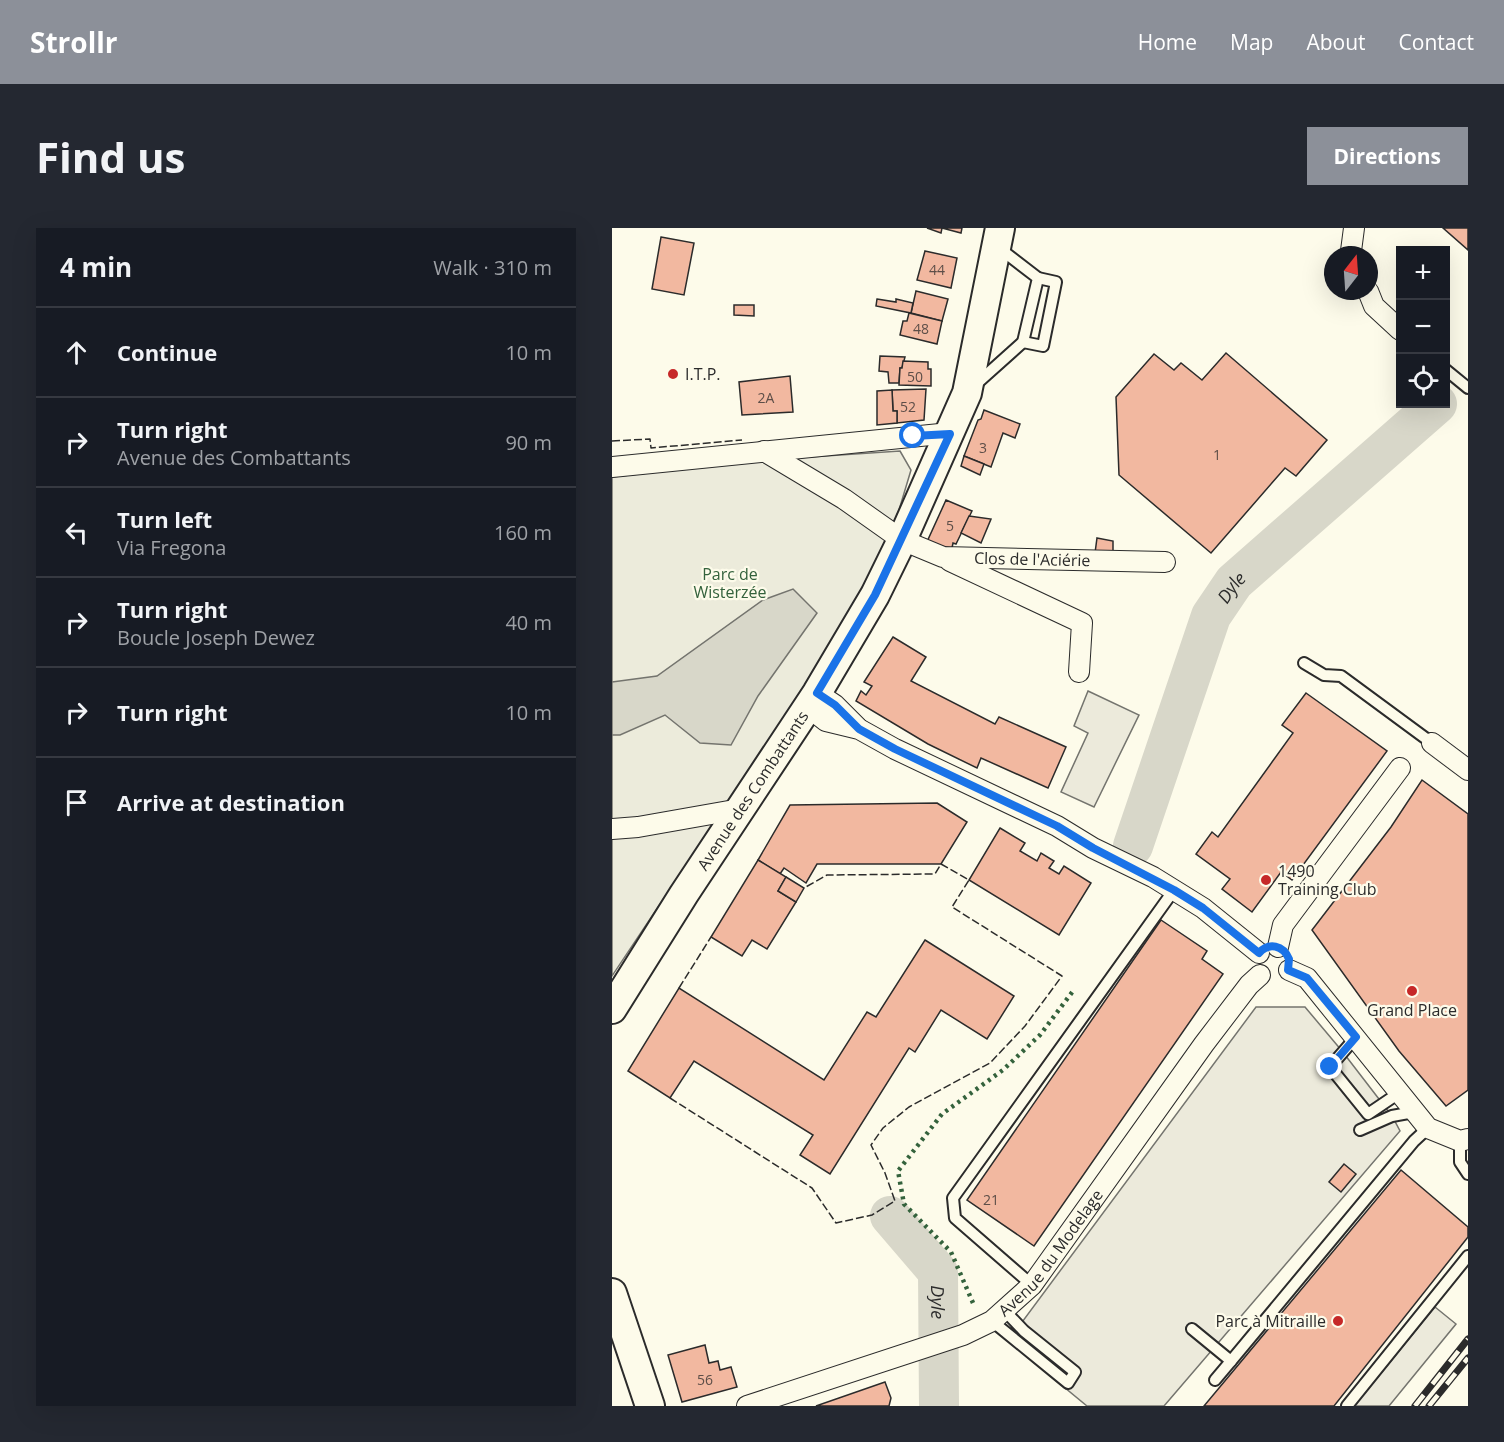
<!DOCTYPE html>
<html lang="en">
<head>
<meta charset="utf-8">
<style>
	:root { --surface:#171b24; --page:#242831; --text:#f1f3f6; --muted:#9ea1a6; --line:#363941; --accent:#8c9099 }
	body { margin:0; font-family:"Open Sans",sans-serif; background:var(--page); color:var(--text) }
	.controls { position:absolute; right:18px; top:18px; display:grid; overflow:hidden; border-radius:0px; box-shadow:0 6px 24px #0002 }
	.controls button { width:54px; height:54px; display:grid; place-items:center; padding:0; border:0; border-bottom:2px solid var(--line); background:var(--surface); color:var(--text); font:30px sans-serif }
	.compass { position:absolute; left:712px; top:18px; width:54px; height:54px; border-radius:50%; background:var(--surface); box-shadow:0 6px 24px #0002; rotate:17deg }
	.stop { position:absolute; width:18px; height:18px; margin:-14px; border:4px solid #1a73e8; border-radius:50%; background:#fff }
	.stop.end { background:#1a73e8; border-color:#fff; box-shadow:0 2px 6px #0008 }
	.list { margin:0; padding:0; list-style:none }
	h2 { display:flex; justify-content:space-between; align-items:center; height:78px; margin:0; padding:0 24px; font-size:26px }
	h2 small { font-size:20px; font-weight:400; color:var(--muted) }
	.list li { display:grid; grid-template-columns:39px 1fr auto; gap:18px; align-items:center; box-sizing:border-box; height:90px; padding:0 24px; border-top:2px solid var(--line) }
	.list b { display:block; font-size:22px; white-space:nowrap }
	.list p { margin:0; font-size:20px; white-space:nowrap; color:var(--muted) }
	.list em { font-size:20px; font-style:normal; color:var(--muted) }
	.icon { flex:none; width:33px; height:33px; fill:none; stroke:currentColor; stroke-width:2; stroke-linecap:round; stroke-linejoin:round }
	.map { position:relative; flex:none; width:856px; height:1178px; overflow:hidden; border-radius:0px }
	header { display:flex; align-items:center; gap:36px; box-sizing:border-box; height:84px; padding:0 30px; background:var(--accent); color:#fff }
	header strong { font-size:28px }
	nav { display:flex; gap:33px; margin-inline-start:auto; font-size:21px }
	.intro { display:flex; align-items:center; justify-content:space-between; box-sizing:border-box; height:144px; padding:0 36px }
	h1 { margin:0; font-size:42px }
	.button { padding:15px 27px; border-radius:0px; background:var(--accent); color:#fff; font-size:21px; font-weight:700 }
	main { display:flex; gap:36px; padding:0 36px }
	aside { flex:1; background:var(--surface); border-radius:0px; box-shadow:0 6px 24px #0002 }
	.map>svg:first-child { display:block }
</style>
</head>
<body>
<header>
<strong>Strollr</strong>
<nav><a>Home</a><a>Map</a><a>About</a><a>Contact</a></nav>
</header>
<div class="intro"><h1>Find us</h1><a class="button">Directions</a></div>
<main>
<aside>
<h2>4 min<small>Walk · 310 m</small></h2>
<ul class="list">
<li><svg class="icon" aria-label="ahead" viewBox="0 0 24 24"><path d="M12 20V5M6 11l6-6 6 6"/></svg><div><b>Continue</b></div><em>10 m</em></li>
<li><svg class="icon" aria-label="right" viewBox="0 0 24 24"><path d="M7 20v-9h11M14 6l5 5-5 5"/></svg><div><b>Turn right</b><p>Avenue des Combattants</p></div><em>90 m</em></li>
<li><svg class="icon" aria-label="left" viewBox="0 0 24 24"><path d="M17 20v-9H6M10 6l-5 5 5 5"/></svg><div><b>Turn left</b><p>Via Fregona</p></div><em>160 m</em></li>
<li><svg class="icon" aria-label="right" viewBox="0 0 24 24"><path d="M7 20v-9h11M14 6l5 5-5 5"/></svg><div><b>Turn right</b><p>Boucle Joseph Dewez</p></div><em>40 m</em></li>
<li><svg class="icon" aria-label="right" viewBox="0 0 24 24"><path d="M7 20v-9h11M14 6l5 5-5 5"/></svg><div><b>Turn right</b></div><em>10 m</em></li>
<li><svg class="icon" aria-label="arrive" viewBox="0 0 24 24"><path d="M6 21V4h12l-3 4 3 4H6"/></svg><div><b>Arrive at destination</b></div></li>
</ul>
</aside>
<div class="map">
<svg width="856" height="1178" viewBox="0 0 856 1178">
	<rect width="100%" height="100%" fill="#fdfbea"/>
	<path fill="#ecebdb" stroke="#74746e" stroke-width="1.5" d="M 288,223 L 299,242 L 287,282 L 254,362 L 154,517 L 0,748 L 0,249 L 153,232 Z"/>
	<g fill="#eceadb" stroke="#74746e" stroke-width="1.5">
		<path d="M 476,463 L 527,487 L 482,579 L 449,564 L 476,505 L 462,498 Z"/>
		<path d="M 644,779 L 693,779 L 730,823 L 780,888 L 788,903 L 552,1178 L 475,1178 L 396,1113 Z"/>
		<path d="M 823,1079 L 844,1096 L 777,1178 L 742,1178 Z"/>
	</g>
	<path fill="#d8d7c9" stroke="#74746e" stroke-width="1.5" d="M 181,361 L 205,385 L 146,468 L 119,517 L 88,515 L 53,487 L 8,507 L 0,507 L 0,454 L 45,448 L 151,372 Z"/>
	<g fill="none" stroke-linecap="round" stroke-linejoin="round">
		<g stroke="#d8d7c9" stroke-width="40">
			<path id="s1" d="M 521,618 L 599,388 L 622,354 L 825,176"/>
			<path id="s2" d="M 278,988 L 326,1044 L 327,1178"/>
		</g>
	</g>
	<g fill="#f2b8a0" stroke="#2b2b2b" stroke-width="1.5">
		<path d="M 315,0 L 350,0 L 349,5 L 330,0 L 329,5 Z"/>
		<path d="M 831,0 L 856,0 L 856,22 Z"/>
		<path d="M 49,9 L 82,15 L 72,67 L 40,61 Z"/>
		<path d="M 313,23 L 345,30 L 339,60 L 305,52 Z"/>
		<path d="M 304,63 L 336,71 L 330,93 L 299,85 Z"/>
		<path d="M 265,71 L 284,74 L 284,71 L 301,75 L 299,85 L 264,78 Z"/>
		<path d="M 122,77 L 142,77 L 142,88 L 122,87 Z"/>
		<path d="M 297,85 L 330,93 L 325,116 L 288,107 L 291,93 L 295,93 Z"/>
		<path d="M 614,125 L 715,212 L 684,248 L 673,240 L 599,325 L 507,247 L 504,169 L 542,126 L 562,142 L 569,135 L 590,152 Z"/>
		<path d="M 268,128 L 293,129 L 290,140 L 288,140 L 287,155 L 277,155 L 276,144 L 267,143 Z"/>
		<path d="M 291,133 L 316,134 L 316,141 L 319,141 L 319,158 L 287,157 L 288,140 L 290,140 Z"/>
		<path d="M 178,148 L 181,184 L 130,187 L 127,154 Z"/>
		<path d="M 314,161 L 312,192 L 285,195 L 285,183 L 281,183 L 280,162 Z"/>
		<path d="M 280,162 L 281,183 L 285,183 L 285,195 L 265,197 L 265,163 Z"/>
		<path d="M 372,182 L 408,196 L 403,210 L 391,205 L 379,239 L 352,228 L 366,192 L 369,191 Z"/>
		<path d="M 352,228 L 372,236 L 368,247 L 349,238 Z"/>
		<path d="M 334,272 L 360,283 L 344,316 L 341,315 L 340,320 L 314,316 Z"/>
		<path d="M 357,288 L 379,291 L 369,315 L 349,305 Z"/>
		<path d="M 485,310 L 501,313 L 501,327 L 483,325 Z"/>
		<path d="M 281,409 L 314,429 L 299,453 L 383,496 L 387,489 L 454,519 L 436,560 L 369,530 L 365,540 L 316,516 L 244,473 L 249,463 L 254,467 L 260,458 L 252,454 Z"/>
		<path d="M 694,465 L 775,523 L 680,652 L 669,644 L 640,684 L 610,661 L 618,651 L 584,626 L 600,604 L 606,609 L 681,505 L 670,497 Z"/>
		<path d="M 810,552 L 856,586 L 856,862 L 834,878 L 787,823 L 700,702 L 779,599 Z"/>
		<path d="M 325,575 L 355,594 L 329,636 L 205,636 L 194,655 L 172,640 L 168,646 L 146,632 L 178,577 Z"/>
		<path d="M 388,600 L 413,615 L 408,623 L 425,633 L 429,625 L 442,633 L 437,640 L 447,646 L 452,638 L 479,655 L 447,707 L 357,652 Z"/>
		<path d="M 146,632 L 174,649 L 166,663 L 184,674 L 155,721 L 140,712 L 130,728 L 99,709 Z"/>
		<path d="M 174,649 L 192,660 L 184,674 L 166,663 Z"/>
		<path d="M 549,692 L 595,723 L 590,731 L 611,746 L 422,1018 L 355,972 Z"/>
		<path d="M 313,712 L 402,768 L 375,811 L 329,782 L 303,824 L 297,820 L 218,946 L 188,927 L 201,907 L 82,833 L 58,870 L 16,843 L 67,760 L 212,852 L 255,784 L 264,789 Z"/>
		<path d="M 732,936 L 744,946 L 729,964 L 717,954 Z"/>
		<path d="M 789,942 L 856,999 L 856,1009 L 722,1178 L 592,1178 Z"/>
		<path d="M 93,1117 L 97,1135 L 106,1133 L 108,1142 L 119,1139 L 125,1159 L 70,1174 L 56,1127 Z"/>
		<path d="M 273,1154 L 279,1170 L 277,1178 L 204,1178 Z"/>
	</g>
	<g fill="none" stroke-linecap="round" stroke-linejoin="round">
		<g stroke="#2b2b2b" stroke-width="14">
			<g id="lane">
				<path d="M 411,114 L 431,118 L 444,54 L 426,50"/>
				<path d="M 834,142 L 856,160"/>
				<path d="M 363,157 L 411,114 L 426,50 L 387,20"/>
				<path d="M 692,435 L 712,447 L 729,448 L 820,515"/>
				<path d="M 744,809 L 718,839 L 756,886 L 787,865"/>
				<path d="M 748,902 L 780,888 L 802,884"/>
				<path d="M 848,913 L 848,934 L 856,946"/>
				<path d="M 420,1057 L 343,990 L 341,970 L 562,662"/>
				<path d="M 380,1093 L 456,1155 L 463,1144 L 412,1103 L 393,1083"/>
				<path d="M 580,1101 L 619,1133 L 802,913 L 816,900"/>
				<path d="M 603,1152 L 619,1133"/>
				<path d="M 735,1178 L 856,1028"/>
			</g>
		</g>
		<g stroke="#2b2b2b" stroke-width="22">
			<g id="street">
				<path d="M 740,27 L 739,23 L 742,0"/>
				<path d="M 756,63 L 762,78 L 788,102"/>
				<path id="s3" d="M 152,223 L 232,271 L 290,312 L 331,329 L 553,334"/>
				<path d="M 0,239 L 338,205"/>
				<path d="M 338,333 L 470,395 L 467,444"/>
				<path d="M 205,465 L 223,477 L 245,499"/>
				<path d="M 196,479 L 214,493 L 247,501 L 283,521 L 445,598 L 481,620 L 541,649 L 591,680 L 647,725"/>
				<path d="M 820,515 L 856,542"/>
				<path d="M 0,601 L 26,599 L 128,581"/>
				<path d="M 666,719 L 671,697 L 788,540"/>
				<path d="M 677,742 L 695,750 L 816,900 L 848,913 L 856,911"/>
				<path id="s4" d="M 135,1178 L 351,1107 L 380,1093 L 420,1057 L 592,816 L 637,757 L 648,747"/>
			</g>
		</g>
		<g stroke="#2b2b2b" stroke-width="32">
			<g id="secondary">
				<path id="s5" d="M 0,781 L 72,666 L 205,465 L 263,367 L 290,312 L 355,165 L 388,0"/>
				<path d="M 0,1065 L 38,1178"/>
			</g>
		</g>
		<use href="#lane" stroke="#fdfbea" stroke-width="10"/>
		<use href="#street" stroke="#fdfbea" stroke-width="20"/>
		<use href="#secondary" stroke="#fdfbea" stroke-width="28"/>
		<g stroke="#2b2b2b" stroke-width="7">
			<g id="rail">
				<path d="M 803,1178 L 856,1111"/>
				<path d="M 817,1178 L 856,1130"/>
			</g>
		</g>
		<use href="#rail" stroke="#fdfbea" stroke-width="4.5" stroke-dasharray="14" stroke-linecap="butt"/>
		<path stroke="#34623c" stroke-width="4.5" stroke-dasharray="3 4.5" stroke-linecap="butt" d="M 361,1075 L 339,1024 L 292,976 L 286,943 L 330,886 L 391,842 L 428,807 L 461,763"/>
		<g stroke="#2b2b2b" stroke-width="1.5" stroke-dasharray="8 3" stroke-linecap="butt">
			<path d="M 0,213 L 38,211 L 39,220 L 130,212"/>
			<path d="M 67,760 L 99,709"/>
			<path d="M 58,870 L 200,960 L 224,995 L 260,987 L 283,973 L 273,945 L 259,917 L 271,900 L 297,879 L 378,835 L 413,798 L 450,748 L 340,679 L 357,652 L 329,636 L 323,646 L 215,647 L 192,660"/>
		</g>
	</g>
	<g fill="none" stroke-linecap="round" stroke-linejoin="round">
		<path stroke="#1a73e8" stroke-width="8" d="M 301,208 L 338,206 L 263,367 L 205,465 L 223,477 L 247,501 L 283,521 L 445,598 L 481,620 L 562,662 L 591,680 L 647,725 C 657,714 671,717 677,731 L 676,742 L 695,750 L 744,809 L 718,839"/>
	</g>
	<g fill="#c62828" stroke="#fdfbea" stroke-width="2">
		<circle cx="61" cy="146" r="6"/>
		<circle cx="654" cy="652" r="6"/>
		<circle cx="800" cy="763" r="6"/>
		<circle cx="726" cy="1093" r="6"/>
	</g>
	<g text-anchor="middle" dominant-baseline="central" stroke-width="4.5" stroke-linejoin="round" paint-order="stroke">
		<g font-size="14" fill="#5d4e48">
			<text x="325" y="41">44</text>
			<text x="309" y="100">48</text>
			<text x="303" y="148">50</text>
			<text x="154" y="169">2A</text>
			<text x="296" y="178">52</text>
			<text x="371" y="219">3</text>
			<text x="605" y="226">1</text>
			<text x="338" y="297">5</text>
			<text x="379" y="971">21</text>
			<text x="93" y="1151">56</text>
		</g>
		<g font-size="16" fill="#2b2b2b" stroke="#fdfbea" text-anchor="start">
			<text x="73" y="146">I.T.P.</text>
			<text x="666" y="643">1490<tspan x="666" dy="18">Training Club</tspan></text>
			<text x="800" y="782" text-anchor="middle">Grand Place</text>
			<text x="714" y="1093" text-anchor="end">Parc à Mitraille</text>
		</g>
		<g font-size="16" fill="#2b2b2b" stroke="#fdfbea">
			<text stroke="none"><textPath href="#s3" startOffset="298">Clos de l'Aciérie</textPath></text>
			<text stroke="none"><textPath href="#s5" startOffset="260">Avenue des Combattants</textPath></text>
			<text stroke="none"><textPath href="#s4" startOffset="350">Avenue du Modelage</textPath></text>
		</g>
		<g font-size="16" fill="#34623c" stroke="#fdfbea">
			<text x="118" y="346">Parc de<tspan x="118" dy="18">Wisterzée</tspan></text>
		</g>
		<g font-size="18" font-style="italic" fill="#2b2b2b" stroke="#fdfbea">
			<text stroke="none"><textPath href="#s1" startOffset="278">Dyle</textPath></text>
			<text stroke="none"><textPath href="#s2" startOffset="104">Dyle</textPath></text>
		</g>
	</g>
</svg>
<div class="controls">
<button>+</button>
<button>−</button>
<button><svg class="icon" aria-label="locate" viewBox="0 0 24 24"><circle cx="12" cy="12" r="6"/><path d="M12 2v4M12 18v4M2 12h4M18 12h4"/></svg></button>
</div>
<svg class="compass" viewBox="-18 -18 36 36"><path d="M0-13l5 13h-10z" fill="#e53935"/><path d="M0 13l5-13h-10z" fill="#9ea1a6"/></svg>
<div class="stop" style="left:301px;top:208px"></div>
<div class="stop end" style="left:718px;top:839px"></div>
</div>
</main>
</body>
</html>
